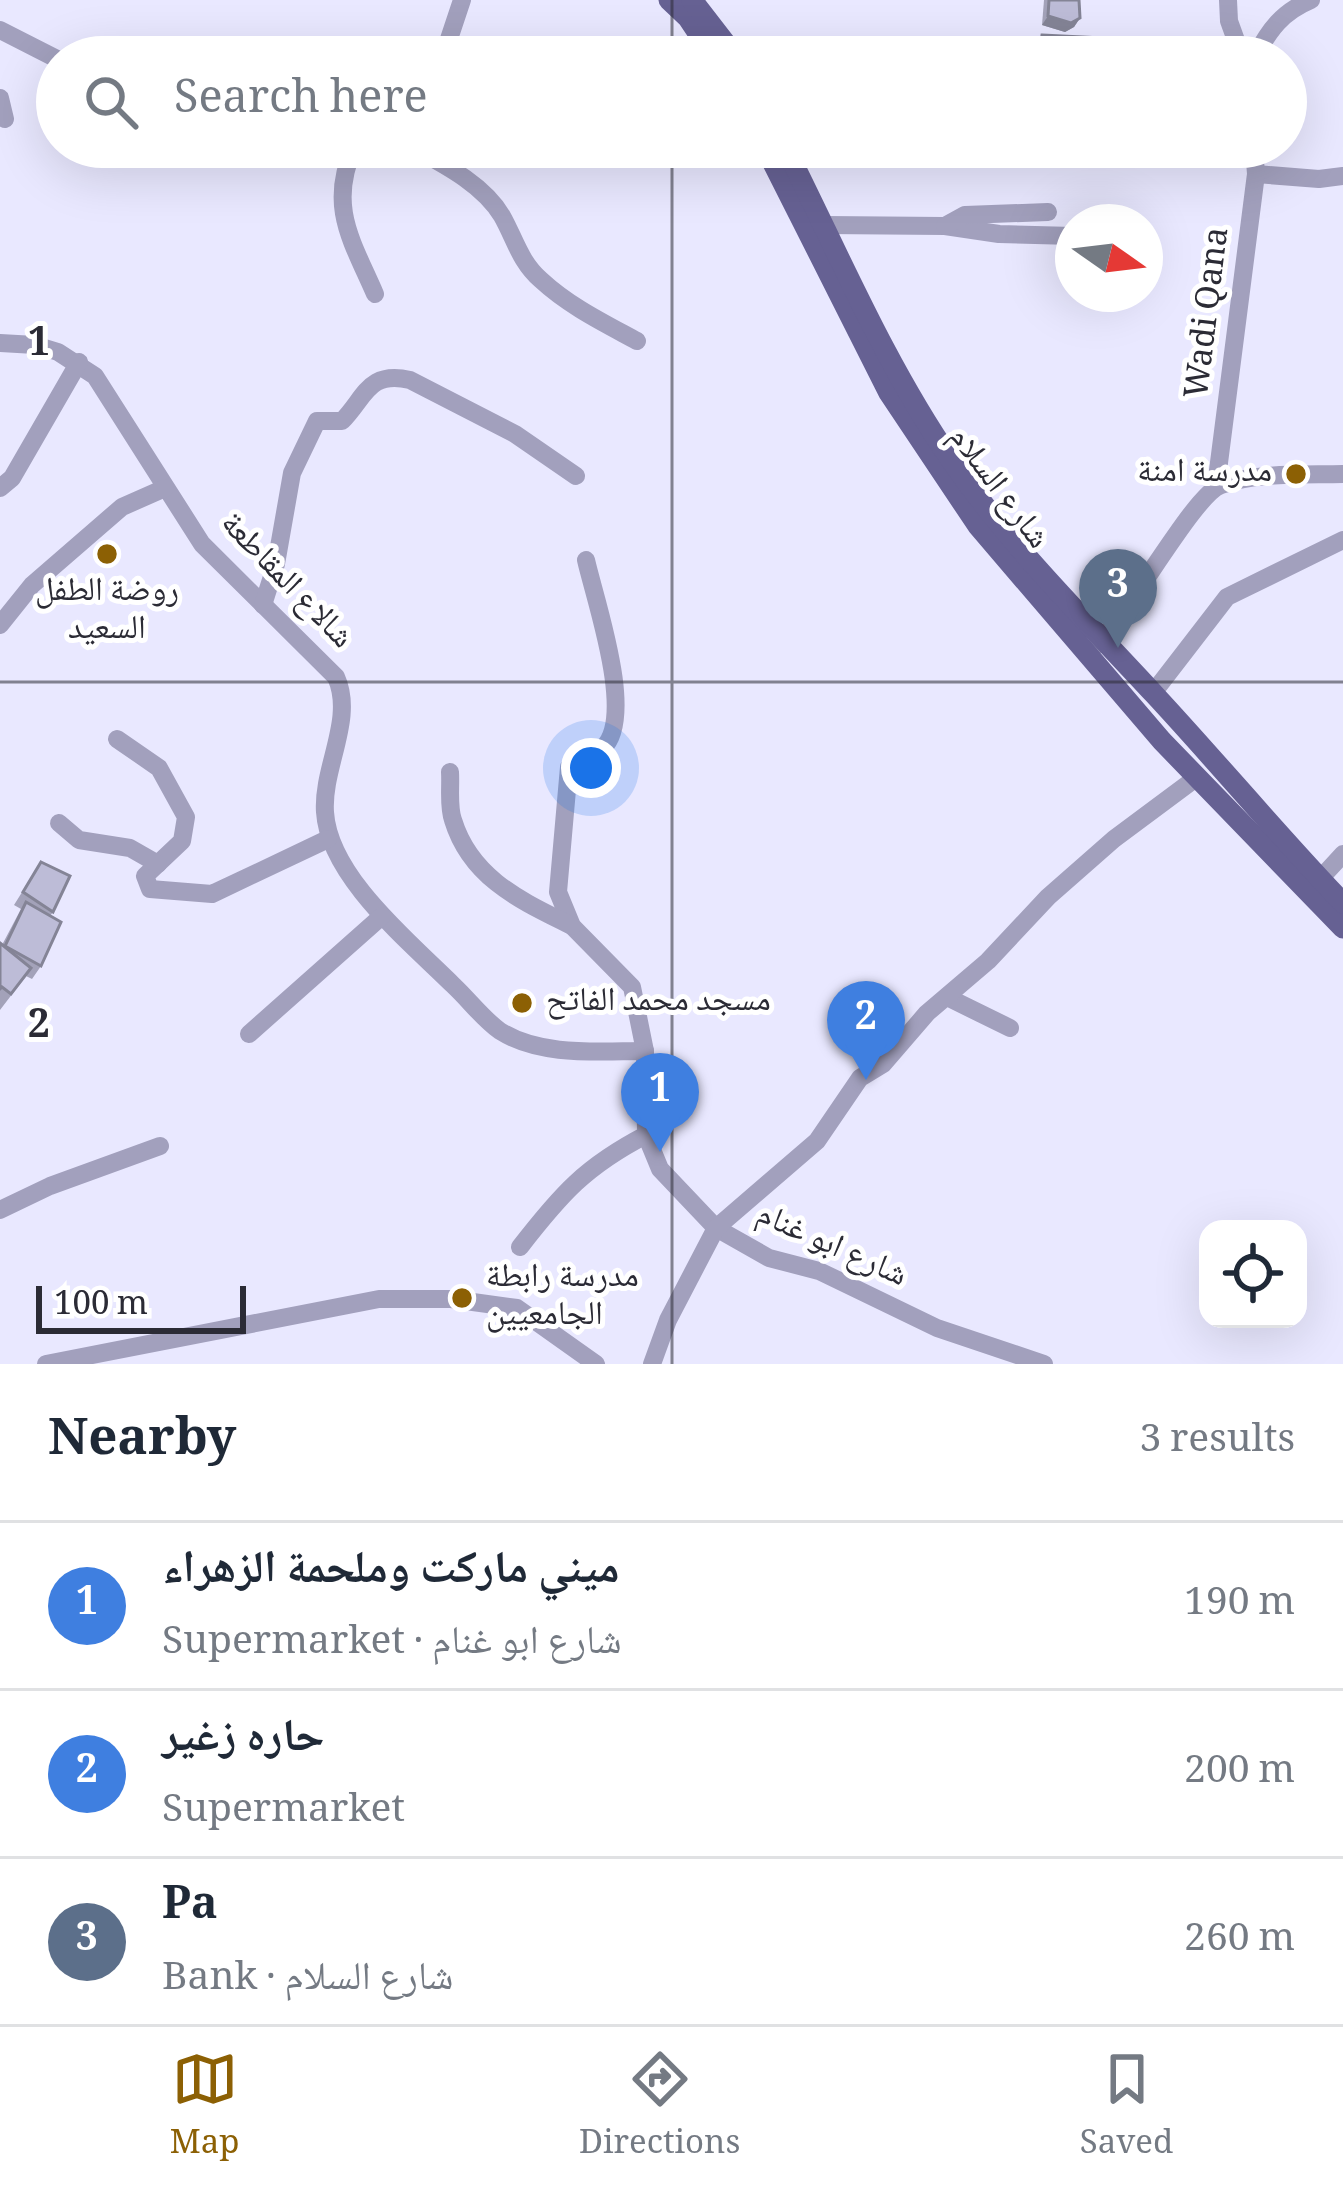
<!DOCTYPE html>
<html lang="en">
<head>
<meta charset="utf-8">
<style>
	:root { --surface:#fff; --page:#f6f6f7; --text:#1f2937; --muted:#747a83; --line:#e0e1e3; --accent:#8c6004 }
	body { margin:0; font-family:Georgia,"Noto Naskh Arabic",serif; background:var(--page); color:var(--text) }
	.controls { position:absolute; right:36px; bottom:36px; display:grid; overflow:hidden; border-radius:24px; box-shadow:0 12px 48px #0002 }
	.controls button { width:108px; height:108px; display:grid; place-items:center; padding:0; border:0; border-bottom:3px solid var(--line); background:var(--surface); color:var(--text); font:60px sans-serif }
	.compass { position:absolute; left:1055px; top:204px; width:108px; height:108px; border-radius:50%; background:var(--surface); box-shadow:0 12px 48px #0002; rotate:104deg }
	.scale { position:absolute; left:36px; bottom:30px; width:210px; box-sizing:border-box; padding-left:12px; border:6px solid #2b2b35; border-top:0; font-size:33px; line-height:42px; white-space:nowrap; color:#2b2b35; -webkit-text-stroke:9px #fff; paint-order:stroke }
	.you { position:absolute; left:591px; top:768px; width:42px; height:42px; margin:-30px; border:9px solid #fff; border-radius:50%; background:#1a73e8; box-shadow:0 0 0 18px #1a73e833 }
	.badge { display:grid; place-items:center; width:78px; height:78px; border-radius:50%; background:var(--accent); color:#fff; font-size:39px; font-weight:700 }
	.pin { position:absolute; translate:-50% -99px; filter:drop-shadow(0 3px 6px #0008) }
	.pin::after { content:''; position:absolute; top:63px; width:42px; height:36px; background:inherit; clip-path:polygon(0 0,100% 0,50% 100%) }
	.list { margin:0; padding:0; list-style:none }
	h2 { display:flex; justify-content:space-between; align-items:center; height:156px; margin:0; padding:0 48px; font-size:51px }
	h2 small { font-size:39px; font-weight:400; color:var(--muted) }
	.list li { display:grid; grid-template-columns:78px 1fr auto; gap:36px; align-items:center; box-sizing:border-box; height:168px; padding:0 48px; border-top:3px solid var(--line) }
	.list b { display:block; font-size:45px; white-space:nowrap }
	.list p { margin:0; font-size:39px; white-space:nowrap; color:var(--muted) }
	.list em { font-size:39px; font-style:normal; color:var(--muted) }
	.icon { flex:none; width:66px; height:66px; fill:none; stroke:currentColor; stroke-width:2; stroke-linecap:round; stroke-linejoin:round }
	.map { position:relative; flex:none; width:1343px; height:1364px; overflow:hidden }
	.search { position:absolute; background:var(--surface); box-shadow:0 12px 48px #0002; left:36px; right:36px; top:36px; height:132px; display:flex; align-items:center; gap:30px; box-sizing:border-box; padding:0 42px; border-radius:66px; color:var(--muted); font-size:45px }
	.sheet { height:660px; background:var(--surface) }
	nav { display:flex; justify-content:space-around; align-items:center; box-sizing:border-box; height:168px; border-top:3px solid var(--line); background:var(--surface); font-size:33px; color:var(--muted) }
	nav a { display:grid; justify-items:center; gap:6px }
	nav .on { color:var(--accent) }
	.map>svg:first-child { display:block }
</style>
</head>
<body>
<div class="map">
<svg width="1343" height="1364" viewBox="0 0 1343 1364">
	<rect width="100%" height="100%" fill="#e9e8ff"/>
	<g fill="none" stroke-linecap="round" stroke-linejoin="round">
		<g stroke="#a2a0bd" stroke-width="18">
			<path d="M 1228,0 L 1229,21 L 1242,57"/>
			<path d="M 0,30 L 57,59"/>
			<path d="M 443,57 L 462,0"/>
			<path d="M 1255,57 C 1269,30 1282,12 1311,0"/>
			<path d="M 0,98 L 5,119"/>
			<path d="M 354,147 C 328,206 351,239 375,294"/>
			<path d="M 412,147 C 443,164 483,184 502,216 C 515,239 520,262 541,280 C 569,306 604,323 637,341"/>
			<path d="M 1033,147 L 1104,153 L 1112,147"/>
			<path d="M 1256,174 L 1319,179 L 1343,176"/>
			<path d="M 825,225 L 945,226 L 999,234 L 1073,236"/>
			<path d="M 945,226 L 965,215 L 1048,212"/>
			<path d="M 0,343 L 35,345 L 58,352 L 95,376 L 202,544 L 336,677 C 355,719 322,767 325,812 C 329,877 410,942 454,986 C 469,1000 483,1019 500,1031 C 541,1057 599,1051 645,1051"/>
			<path d="M 1216,486 L 1256,174 L 1254,147"/>
			<path d="M 0,488 L 12,478 L 79,362"/>
			<path d="M 586,560 C 595,600 636,717 603,748 C 594,756 579,762 569,767 L 558,892 L 572,926 L 632,987 L 645,1051 L 646,1135 L 660,1169 L 716,1228 L 769,1258 L 819,1271 L 937,1328 L 1044,1364"/>
			<path d="M 263,605 L 276,564 L 292,473 L 317,421 L 342,421 C 365,398 368,370 410,380 L 515,434 L 576,476"/>
			<path d="M 0,625 L 32,585 L 122,507 L 165,488"/>
			<path d="M 1093,648 C 1128,617 1193,495 1221,485 C 1259,472 1303,475 1343,474"/>
			<path d="M 1153,693 L 1227,597 L 1343,540"/>
			<path d="M 117,739 L 159,768 L 186,817 L 182,841 L 145,876 L 150,889 L 212,894 L 328,839"/>
			<path d="M 450,772 C 451,787 448,806 453,820 C 471,879 522,901 572,926"/>
			<path d="M 59,823 L 79,840 L 130,848 L 158,864"/>
			<path d="M 1320,879 L 1343,854"/>
			<path d="M 949,998 L 1010,1028"/>
			<path d="M 249,1034 L 382,916"/>
			<path d="M 0,1210 L 50,1186 L 160,1146"/>
			<path d="M 520,1247 C 561,1194 586,1166 646,1135"/>
			<path d="M 46,1364 L 379,1299 L 451,1299 L 517,1308 L 596,1364"/>
			<path d="M 652,1364 L 668,1320 L 716,1228 L 817,1141 L 860,1078 L 883,1064 L 927,1013 L 988,961 L 1048,897 L 1114,839 L 1196,778"/>
		</g>
		<g stroke="#666193" stroke-width="21">
			<path d="M 669,0 L 688,18 L 714,57"/>
			<path d="M 692,0 L 736,57"/>
			<path d="M 765,147 L 889,393 L 978,526 L 1162,741 L 1343,928"/>
			<path d="M 785,147 C 838,252 884,363 951,460 C 1011,547 1083,617 1154,694 C 1218,763 1278,835 1343,903"/>
		</g>
	</g>
	<g fill="#a3a2b9">
		<path d="M 1044,0 L 1079,0 L 1080,18 L 1074,27 L 1065,32 L 1042,25 Z"/>
		<path d="M 1042,35 L 1100,57 L 1034,57 L 1036,44 Z"/>
		<path d="M 1119,38 L 1155,57 L 1111,57 L 1113,46 Z"/>
		<path d="M 41,862 L 53,912 L 50,916 L 41,966 L 32,979 L 26,976 L 0,1010 L 0,943 L 2,945 L 21,909 L 14,905 Z"/>
	</g>
	<path fill="#848496" d="M 1048,16 L 1080,18 L 1074,27 L 1065,32 L 1042,25 Z"/>
	<g fill="#bdbcd7" stroke="#848496" stroke-width="3">
		<path d="M 1049,0 L 1079,0 L 1080,18 L 1071,23 L 1048,16 Z"/>
		<path d="M 1042,35 L 1101,38 L 1100,57 L 1039,57 Z"/>
		<path d="M 1119,38 L 1157,44 L 1155,57 L 1116,57 Z"/>
		<path d="M 41,862 L 70,876 L 53,912 L 23,892 Z"/>
		<path d="M 26,902 L 61,922 L 41,966 L 5,946 Z"/>
		<path d="M 0,943 L 31,968 L 11,994 L 2,987 L 0,989 Z"/>
	</g>
	<path fill="none" stroke="#2b2b35" stroke-width="3" stroke-opacity="0.55" d="M 672,0 L 672,57M 672,147 L 672,1364M 0,682 L 1343,682"/>
	<g fill="#8c6004" stroke="#fff" stroke-width="4.5">
		<circle cx="1296" cy="474" r="12"/>
		<circle cx="107" cy="554" r="12"/>
		<circle cx="522" cy="1003" r="12"/>
		<circle cx="462" cy="1298" r="12"/>
	</g>
	<g text-anchor="middle" dominant-baseline="central" stroke-width="10" stroke-linejoin="round" paint-order="stroke">
		<g font-size="33" fill="#2b2b35" stroke="#fff">
			<text transform="translate(1210 313) rotate(-83)">Wadi Qana</text>
			<text transform="translate(997 489) rotate(53)">شارع السلام</text>
			<text transform="translate(285 582) rotate(46)">شالاع المقاطعة</text>
			<text transform="translate(831 1247) rotate(24)">شارع ابو غنام</text>
		</g>
		<g font-size="33" fill="#2b2b35" stroke="#fff" text-anchor="start">
			<text x="1272" y="474" text-anchor="end">مدرسة امنة</text>
			<text x="107" y="593" text-anchor="middle">روضة الطفل<tspan x="107" dy="38">السعيد</tspan></text>
			<text x="546" y="1003">مسجد محمد الفاتح</text>
			<text x="486" y="1279">مدرسة رابطة<tspan x="486" dy="38">الجامعيين</tspan></text>
		</g>
	</g>
	<g font-size="39" text-anchor="middle" font-weight="bold" fill="#2b2b35" stroke="#fff" stroke-width="10" stroke-linejoin="round" paint-order="stroke">
		<text x="39" y="355">1</text>
		<text x="39" y="1037">2</text>
	</g>
</svg>
<div class="controls">
<button><svg class="icon" aria-label="locate" viewBox="0 0 24 24"><circle cx="12" cy="12" r="6"/><path d="M12 2v4M12 18v4M2 12h4M18 12h4"/></svg></button>
</div>
<svg class="compass" viewBox="-18 -18 36 36"><path d="M0-13l5 13h-10z" fill="#e53935"/><path d="M0 13l5-13h-10z" fill="#747a83"/></svg>
<div class="scale">100 m</div>
<div class="you"></div>
<div class="pin badge" style="left:660px;top:1152px;background:#3f7fe0">1</div>
<div class="pin badge" style="left:866px;top:1080px;background:#3f7fe0">2</div>
<div class="pin badge" style="left:1118px;top:648px;background:#5c6f8a">3</div>
<div class="search"><svg class="icon" aria-label="search" viewBox="0 0 24 24"><circle cx="10" cy="10" r="6"/><path d="M15 15l6 6"/></svg>Search here</div>
</div>
<section class="sheet">
<h2>Nearby<small>3 results</small></h2>
<ul class="list">
<li><span class="badge" style="background:#3f7fe0">1</span><div><b>ميني ماركت وملحمة الزهراء</b><p>Supermarket · شارع ابو غنام</p></div><em>190 m</em></li>
<li><span class="badge" style="background:#3f7fe0">2</span><div><b>حاره زغير</b><p>Supermarket</p></div><em>200 m</em></li>
<li><span class="badge" style="background:#5c6f8a">3</span><div><b>Pa</b><p>Bank · شارع السلام</p></div><em>260 m</em></li>
</ul>
</section>
<nav>
<a class="on"><svg class="icon" aria-label="map" viewBox="0 0 24 24"><path d="M3 6l6-2 6 2 6-2v14l-6 2-6-2-6 2zM9 4v14M15 6v14"/></svg>Map</a>
<a><svg class="icon" aria-label="directions" viewBox="0 0 24 24"><path d="M12 3l9 9-9 9-9-9zM9 14v-3h6M13 9l2 2-2 2"/></svg>Directions</a>
<a><svg class="icon" aria-label="saved" viewBox="0 0 24 24"><path d="M7 4h10v16l-5-4-5 4z"/></svg>Saved</a>
</nav>
</body>
</html>
